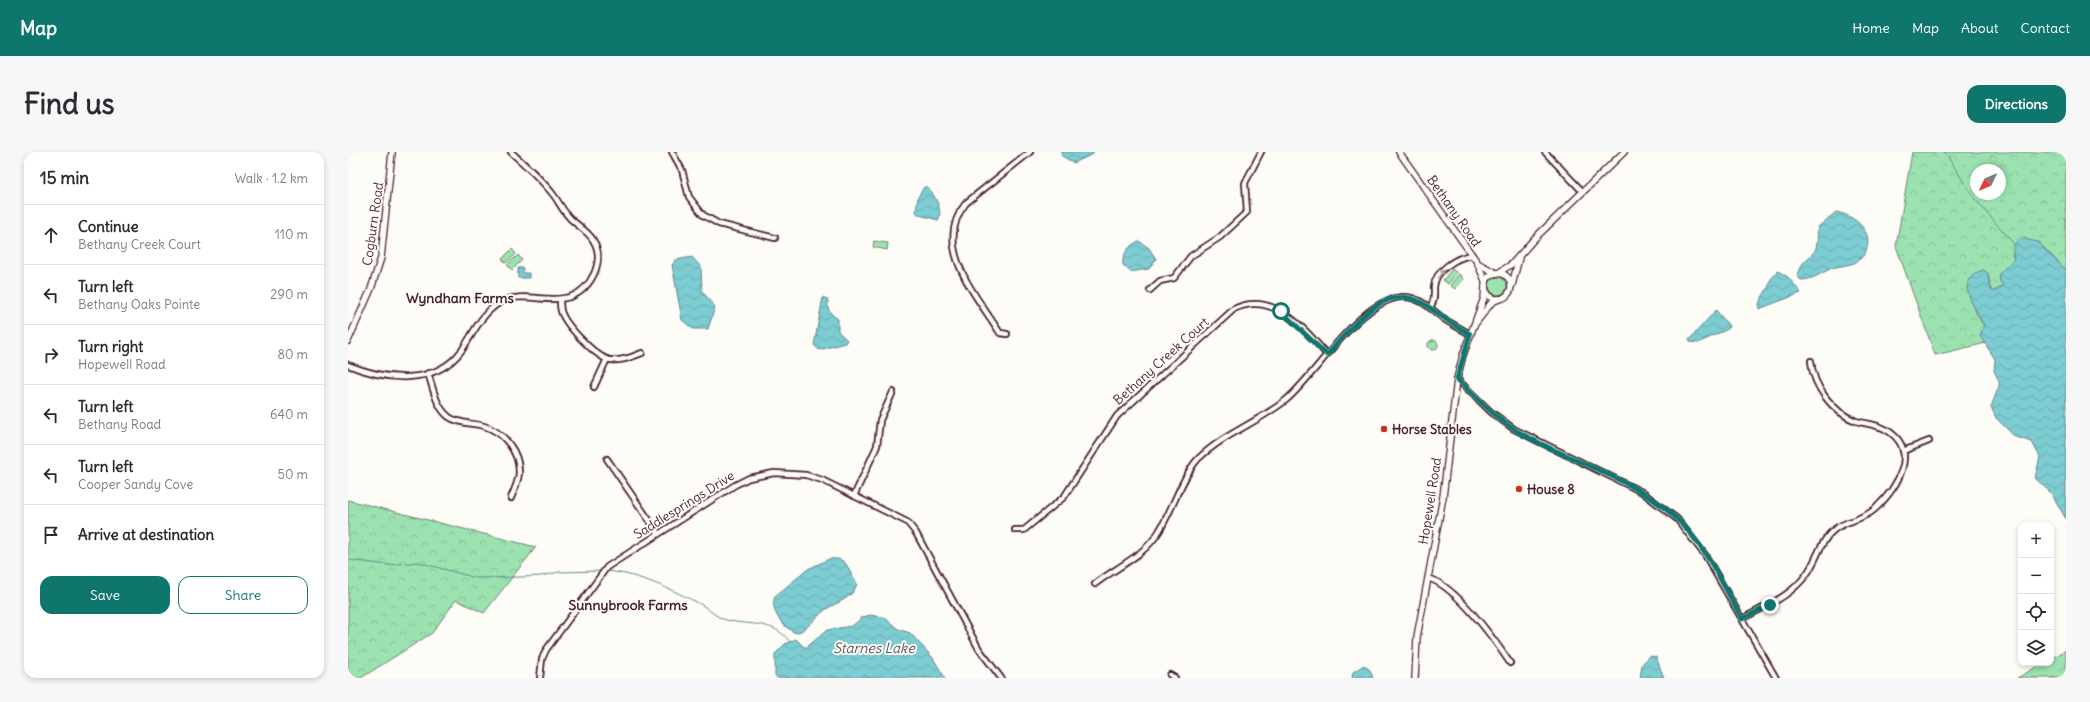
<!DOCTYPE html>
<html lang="en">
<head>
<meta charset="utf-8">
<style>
	:root { --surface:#fff; --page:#f7f7f7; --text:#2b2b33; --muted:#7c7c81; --line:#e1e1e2; --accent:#0f766e }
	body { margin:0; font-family:Delius,sans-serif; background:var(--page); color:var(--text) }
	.controls { position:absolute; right:12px; bottom:12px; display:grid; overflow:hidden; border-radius:8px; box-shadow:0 2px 6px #0003 }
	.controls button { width:36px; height:36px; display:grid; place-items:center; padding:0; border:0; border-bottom:1px solid var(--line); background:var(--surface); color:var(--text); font:20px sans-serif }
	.compass { position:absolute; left:1622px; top:12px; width:36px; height:36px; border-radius:50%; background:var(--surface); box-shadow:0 2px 6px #0003; rotate:226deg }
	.stop { position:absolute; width:12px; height:12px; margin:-9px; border:3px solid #0f766e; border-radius:50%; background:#fff }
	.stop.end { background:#0f766e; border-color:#fff; box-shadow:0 1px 4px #0008 }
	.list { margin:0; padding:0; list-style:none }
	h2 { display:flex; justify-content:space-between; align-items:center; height:52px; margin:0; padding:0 16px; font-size:17px }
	h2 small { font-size:13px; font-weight:400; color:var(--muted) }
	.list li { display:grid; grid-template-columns:26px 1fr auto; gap:12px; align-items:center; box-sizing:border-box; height:60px; padding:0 16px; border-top:1px solid var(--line) }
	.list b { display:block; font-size:15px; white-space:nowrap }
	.list p { margin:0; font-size:13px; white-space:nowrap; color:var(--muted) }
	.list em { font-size:13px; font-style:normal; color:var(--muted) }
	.actions { display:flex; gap:8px; padding:12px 16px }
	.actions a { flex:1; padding:9px 0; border:1px solid var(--accent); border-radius:12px; text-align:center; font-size:14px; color:var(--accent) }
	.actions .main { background:var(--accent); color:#fff }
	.icon { flex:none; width:22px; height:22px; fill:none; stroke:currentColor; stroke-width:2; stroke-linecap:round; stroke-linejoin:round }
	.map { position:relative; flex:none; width:1718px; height:526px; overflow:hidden; border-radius:12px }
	header { display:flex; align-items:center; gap:24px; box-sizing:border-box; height:56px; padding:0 20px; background:var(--accent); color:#fff }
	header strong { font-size:19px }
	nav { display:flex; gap:22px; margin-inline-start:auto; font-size:14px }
	.intro { display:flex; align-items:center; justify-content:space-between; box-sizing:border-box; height:96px; padding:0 24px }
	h1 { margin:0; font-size:28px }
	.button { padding:10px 18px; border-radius:12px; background:var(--accent); color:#fff; font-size:14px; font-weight:700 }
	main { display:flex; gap:24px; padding:0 24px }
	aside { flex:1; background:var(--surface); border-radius:12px; box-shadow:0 2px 6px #0003 }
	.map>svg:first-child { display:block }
</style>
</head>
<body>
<header>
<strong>Map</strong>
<nav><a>Home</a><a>Map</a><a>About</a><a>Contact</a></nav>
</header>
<div class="intro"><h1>Find us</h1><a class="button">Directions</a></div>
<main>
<aside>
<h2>15 min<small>Walk · 1.2 km</small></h2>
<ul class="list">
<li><svg class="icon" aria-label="ahead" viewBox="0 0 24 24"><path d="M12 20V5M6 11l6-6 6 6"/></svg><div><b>Continue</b><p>Bethany Creek Court</p></div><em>110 m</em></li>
<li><svg class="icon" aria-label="left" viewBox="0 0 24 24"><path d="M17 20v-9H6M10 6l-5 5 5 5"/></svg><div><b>Turn left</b><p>Bethany Oaks Pointe</p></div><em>290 m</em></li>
<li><svg class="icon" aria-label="right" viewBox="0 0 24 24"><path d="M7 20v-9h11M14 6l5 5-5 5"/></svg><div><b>Turn right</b><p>Hopewell Road</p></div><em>80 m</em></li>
<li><svg class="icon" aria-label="left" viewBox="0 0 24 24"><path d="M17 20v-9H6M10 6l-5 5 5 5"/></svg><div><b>Turn left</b><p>Bethany Road</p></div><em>640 m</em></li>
<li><svg class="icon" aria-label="left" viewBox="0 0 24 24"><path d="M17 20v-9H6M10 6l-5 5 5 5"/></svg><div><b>Turn left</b><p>Cooper Sandy Cove</p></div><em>50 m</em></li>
<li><svg class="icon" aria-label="arrive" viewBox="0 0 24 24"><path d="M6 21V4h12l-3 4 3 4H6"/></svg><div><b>Arrive at destination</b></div></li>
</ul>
<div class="actions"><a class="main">Save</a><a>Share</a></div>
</aside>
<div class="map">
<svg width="1718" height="526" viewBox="0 0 1718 526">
	<defs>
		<pattern id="forest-crowns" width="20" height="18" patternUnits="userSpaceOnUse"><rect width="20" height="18" fill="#9be2b0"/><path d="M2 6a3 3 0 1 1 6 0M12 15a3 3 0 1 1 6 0" fill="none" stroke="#87c198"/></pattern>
		<pattern id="cemetery-stones" width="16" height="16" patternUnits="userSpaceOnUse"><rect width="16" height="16" fill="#9be2b0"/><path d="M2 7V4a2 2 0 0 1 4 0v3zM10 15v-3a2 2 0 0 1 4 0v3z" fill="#87c198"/></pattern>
		<pattern id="water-waves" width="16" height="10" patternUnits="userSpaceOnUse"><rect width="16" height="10" fill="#7bccd2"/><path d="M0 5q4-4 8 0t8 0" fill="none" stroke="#6cafb4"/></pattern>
	</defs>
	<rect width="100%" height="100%" fill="#fdfcf7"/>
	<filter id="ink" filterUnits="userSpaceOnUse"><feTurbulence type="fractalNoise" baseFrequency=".025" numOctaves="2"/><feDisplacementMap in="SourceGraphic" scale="8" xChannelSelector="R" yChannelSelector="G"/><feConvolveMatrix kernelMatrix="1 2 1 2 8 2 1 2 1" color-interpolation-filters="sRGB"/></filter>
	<g filter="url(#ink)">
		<g fill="#9be2b0" stroke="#72806e">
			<path d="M 526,89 L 540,91 L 539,98 L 525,95 Z"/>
			<path d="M 164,97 L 168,102 L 158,111 L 154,107 Z"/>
			<path d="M 170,103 L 174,108 L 164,118 L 159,113 Z"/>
			<path d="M 1104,117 L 1109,121 L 1100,132 L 1095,128 Z"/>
			<path d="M 1111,122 L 1116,127 L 1107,137 L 1102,133 Z"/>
			<circle cx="1150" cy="134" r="9"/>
		</g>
		<g fill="url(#forest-crowns)" stroke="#72806e" fill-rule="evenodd">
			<path d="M 1564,0 L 1718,0 L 1718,118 L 1690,90 L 1664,102 L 1666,107 L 1656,117 L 1652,129 L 1655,134 L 1644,140 L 1641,133 L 1641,126 L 1621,127 L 1619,136 L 1629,163 L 1636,174 L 1632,184 L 1638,191 L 1587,203 L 1548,94 ZM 1628,18 L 1652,18 L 1652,42 L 1628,42 Z"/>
			<path d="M 0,348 L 188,395 L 136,461 L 108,448 L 84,481 L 13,526 L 0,526 Z"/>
			<path d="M 1718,498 L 1718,526 L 1669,526 L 1696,511 L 1703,511 L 1703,507 Z"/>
		</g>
		<circle fill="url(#cemetery-stones)" stroke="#72806e" cx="1085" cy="193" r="5"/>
		<g fill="url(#water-waves)" stroke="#67878f">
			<path d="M 713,0 L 745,0 L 745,2 L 726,11 L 714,4 Z"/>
			<path d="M 576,35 L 580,35 C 586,43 596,58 590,68 L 571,63 L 568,60 L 570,45 Z"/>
			<path d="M 1488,60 C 1506,63 1528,80 1517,101 C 1515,105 1509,110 1506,111 C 1498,114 1489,114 1482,117 C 1472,122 1464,128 1453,128 L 1449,124 L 1455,111 L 1467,99 L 1469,92 L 1470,75 Z"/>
			<path d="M 1673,86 L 1689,90 L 1718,118 L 1718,367 L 1703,341 L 1687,326 L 1692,305 L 1684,290 L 1667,285 L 1648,266 L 1643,255 L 1651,234 L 1651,229 L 1646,219 L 1647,207 L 1632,184 L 1636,174 C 1629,156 1603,129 1635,118 L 1640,121 L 1641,133 L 1644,139 L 1649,139 L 1655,134 L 1652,129 L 1651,122 L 1666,107 C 1663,97 1665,92 1673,86 Z"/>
			<path d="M 791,89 L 801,96 L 808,107 L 801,117 L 782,120 L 775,113 C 773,103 782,92 791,89 Z"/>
			<path d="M 344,105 L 353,115 L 354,139 L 367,155 L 360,177 L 345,177 L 334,168 L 324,113 L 328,108 Z"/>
			<path d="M 170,116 L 175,116 L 175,121 L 181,121 L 181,126 L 170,126 Z"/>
			<path d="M 1430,119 L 1440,125 L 1453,141 L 1411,157 C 1409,147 1422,138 1422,128 Z"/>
			<path d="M 475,145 L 480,148 C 479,159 483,162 490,167 L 490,179 L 499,188 L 497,191 L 471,198 L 466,193 Z"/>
			<path d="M 1368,158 L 1381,174 L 1380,177 L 1350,191 L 1342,190 L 1341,188 Z"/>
			<path d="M 481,407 C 503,405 498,419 509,431 C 506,447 488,450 477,458 C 467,466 460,477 448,481 C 435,476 421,458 427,444 L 460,417 Z"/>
			<path d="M 522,463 L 536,465 L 550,477 L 562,481 L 585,506 L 597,526 L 429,526 L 427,523 L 427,502 L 437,492 L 448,487 L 456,495 L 459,495 L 479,478 L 504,474 L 515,465 Z"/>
			<path d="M 1302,504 L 1308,505 L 1316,526 L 1292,526 L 1294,512 Z"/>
			<path d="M 1016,513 L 1022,518 L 1025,526 L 1004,526 L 1005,520 Z"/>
		</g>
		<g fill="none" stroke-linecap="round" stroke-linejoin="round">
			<g stroke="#67878f" stroke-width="1">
				<path d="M 1597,0 L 1626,46 L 1666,92"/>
				<path d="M 0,408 L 41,413 L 70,410 L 128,426 L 175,425 L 193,424 L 211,420 L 254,419"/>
				<path d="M 259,419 C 291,422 325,438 354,453 C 361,457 367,464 375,467 C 398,475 425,466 442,490"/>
			</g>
			<g stroke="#4a1f2b" stroke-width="8">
				<g id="minor">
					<path d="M 324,0 L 334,18 L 341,45 L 355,63 L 371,72 L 427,86"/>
					<path d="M 1197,0 L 1235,40"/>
					<path d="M 802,138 L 812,129 L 826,126 L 843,104 L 872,85 L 899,60 L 897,31 L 913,0"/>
					<path d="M 212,147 C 212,151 212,155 213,159 C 217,173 245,201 258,207 C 269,211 284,205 294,201"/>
					<path d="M 1082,156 C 1087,147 1086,144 1086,135 C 1087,118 1109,105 1124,103"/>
					<path d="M 659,182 L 652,181 C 629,144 583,94 618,51 L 682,0"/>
					<path d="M 0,213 C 37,228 87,235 114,198 C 125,182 133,162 151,151 C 174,138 198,152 222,145 C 243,138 258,108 245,88 C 240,79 228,73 221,65 C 214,58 210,48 204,41 C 192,26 177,13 163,0"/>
					<path d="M 80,221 C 85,236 88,255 101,265 C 111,272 125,271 136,274 C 156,280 171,300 171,320 C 171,329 166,338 163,346"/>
					<path d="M 1109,227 L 1143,260 L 1166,277 L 1294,340 L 1329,367 L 1357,403 L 1428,526"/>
					<path d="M 246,235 L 259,207"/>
					<path d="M 1555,299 L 1581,289"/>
					<path d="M 259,307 L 310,381"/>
					<path d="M 506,344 L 529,294 L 532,268 L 545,240"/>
					<path d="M 667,378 L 676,378 L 716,345 L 769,264 L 886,157 C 925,138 957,177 979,203"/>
					<path d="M 1080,426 C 1108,434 1146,487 1162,511"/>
					<path d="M 747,432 C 768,415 795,405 810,381 C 823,361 835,323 850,307 C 875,282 911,270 938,248 C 970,221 1011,148 1054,145 C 1071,144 1083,157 1096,167 C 1104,172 1113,177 1122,182"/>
					<path d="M 1394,467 C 1417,454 1442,445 1458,423 C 1469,409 1472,388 1487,377 C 1499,368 1515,368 1527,357 C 1549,336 1574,298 1537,277 C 1528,272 1518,272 1508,269 C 1484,260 1465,234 1463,209"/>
					<path d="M 822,523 L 827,526"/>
					<path d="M 192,526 L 194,507 L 198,498 L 259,415 L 387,333 L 401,326 L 426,321 L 458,323 L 474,328 L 559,370 L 568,381 L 631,497 L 653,526"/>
				</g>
			</g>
			<g stroke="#4a1f2b" stroke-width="8">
				<g id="tertiary">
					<path d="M 1051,0 L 1129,110 L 1138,131"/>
					<path d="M 1131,112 L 1148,121"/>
					<path d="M 1150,121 L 1164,112 L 1186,87 L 1276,0"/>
					<circle cx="1150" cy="134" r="13"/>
					<path d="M 1164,133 L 1171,106"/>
					<path d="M 1127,172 L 1144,150 L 1151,147"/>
					<path d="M 0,189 L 23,137 L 33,106 L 44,0"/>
					<path d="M 1067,526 L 1069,485 L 1095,345 L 1109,227 L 1115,203 L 1136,146 L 1137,135"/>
				</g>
			</g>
			<use href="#minor" stroke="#fdfcf7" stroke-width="4.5"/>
			<use href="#tertiary" stroke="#fdfcf7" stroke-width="5.5"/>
		</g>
		<defs><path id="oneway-solid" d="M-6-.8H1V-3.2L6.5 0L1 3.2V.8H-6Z"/></defs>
		<use fill="#ac999b" href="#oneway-solid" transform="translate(1093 122) rotate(-53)"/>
	</g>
	<g fill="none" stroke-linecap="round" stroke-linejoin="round" filter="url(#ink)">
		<path stroke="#0f766e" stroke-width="5" d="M 933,159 L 979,203 C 1000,181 1033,131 1070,149 C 1080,153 1087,160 1096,166 C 1104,172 1113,177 1122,182 L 1109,227 C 1130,247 1150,269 1176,283 C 1226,311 1286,326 1328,366 C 1357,393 1375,433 1394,467 L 1422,453"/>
	</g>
	<g fill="#c8321e" stroke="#fdfcf7" stroke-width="1.5">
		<circle cx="1036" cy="277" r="4"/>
		<circle cx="1171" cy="337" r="4"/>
	</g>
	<g text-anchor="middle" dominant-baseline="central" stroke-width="4" stroke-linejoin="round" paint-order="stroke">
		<g font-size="13" fill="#4a1f2b" stroke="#fdfcf7">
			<text transform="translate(1106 59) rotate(55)">Bethany Road</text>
			<text transform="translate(25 72) rotate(-82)">Cogburn Road</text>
			<text transform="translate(813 209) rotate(-42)">Bethany Creek Court</text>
			<text transform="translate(1082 349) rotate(-81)">Hopewell Road</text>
			<text transform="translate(336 353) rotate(-32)">Saddlesprings Drive</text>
		</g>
		<g font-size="13" font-weight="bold" fill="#4a1f2b" stroke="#fdfcf7" text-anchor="start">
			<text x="1044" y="277">Horse Stables</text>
			<text x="1179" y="337">House 8</text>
		</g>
		<g font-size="14" font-weight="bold" fill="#4a1f2b" stroke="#fdfcf7">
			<text x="112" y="146">Wyndham Farms</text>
			<text x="280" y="453">Sunnybrook Farms</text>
		</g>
		<g font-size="14" font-style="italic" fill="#59535d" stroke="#fdfcf7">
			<text x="526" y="496">Starnes Lake</text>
		</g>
	</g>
</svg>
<div class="controls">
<button>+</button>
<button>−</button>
<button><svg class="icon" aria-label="locate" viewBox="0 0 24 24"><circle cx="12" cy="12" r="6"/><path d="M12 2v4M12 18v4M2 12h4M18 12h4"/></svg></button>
<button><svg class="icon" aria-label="layers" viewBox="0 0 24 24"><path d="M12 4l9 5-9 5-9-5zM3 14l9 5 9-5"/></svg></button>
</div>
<svg class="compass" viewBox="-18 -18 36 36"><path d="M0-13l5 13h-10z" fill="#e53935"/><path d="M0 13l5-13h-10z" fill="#7c7c81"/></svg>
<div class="stop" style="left:933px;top:159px"></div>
<div class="stop end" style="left:1422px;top:453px"></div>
</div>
</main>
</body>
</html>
